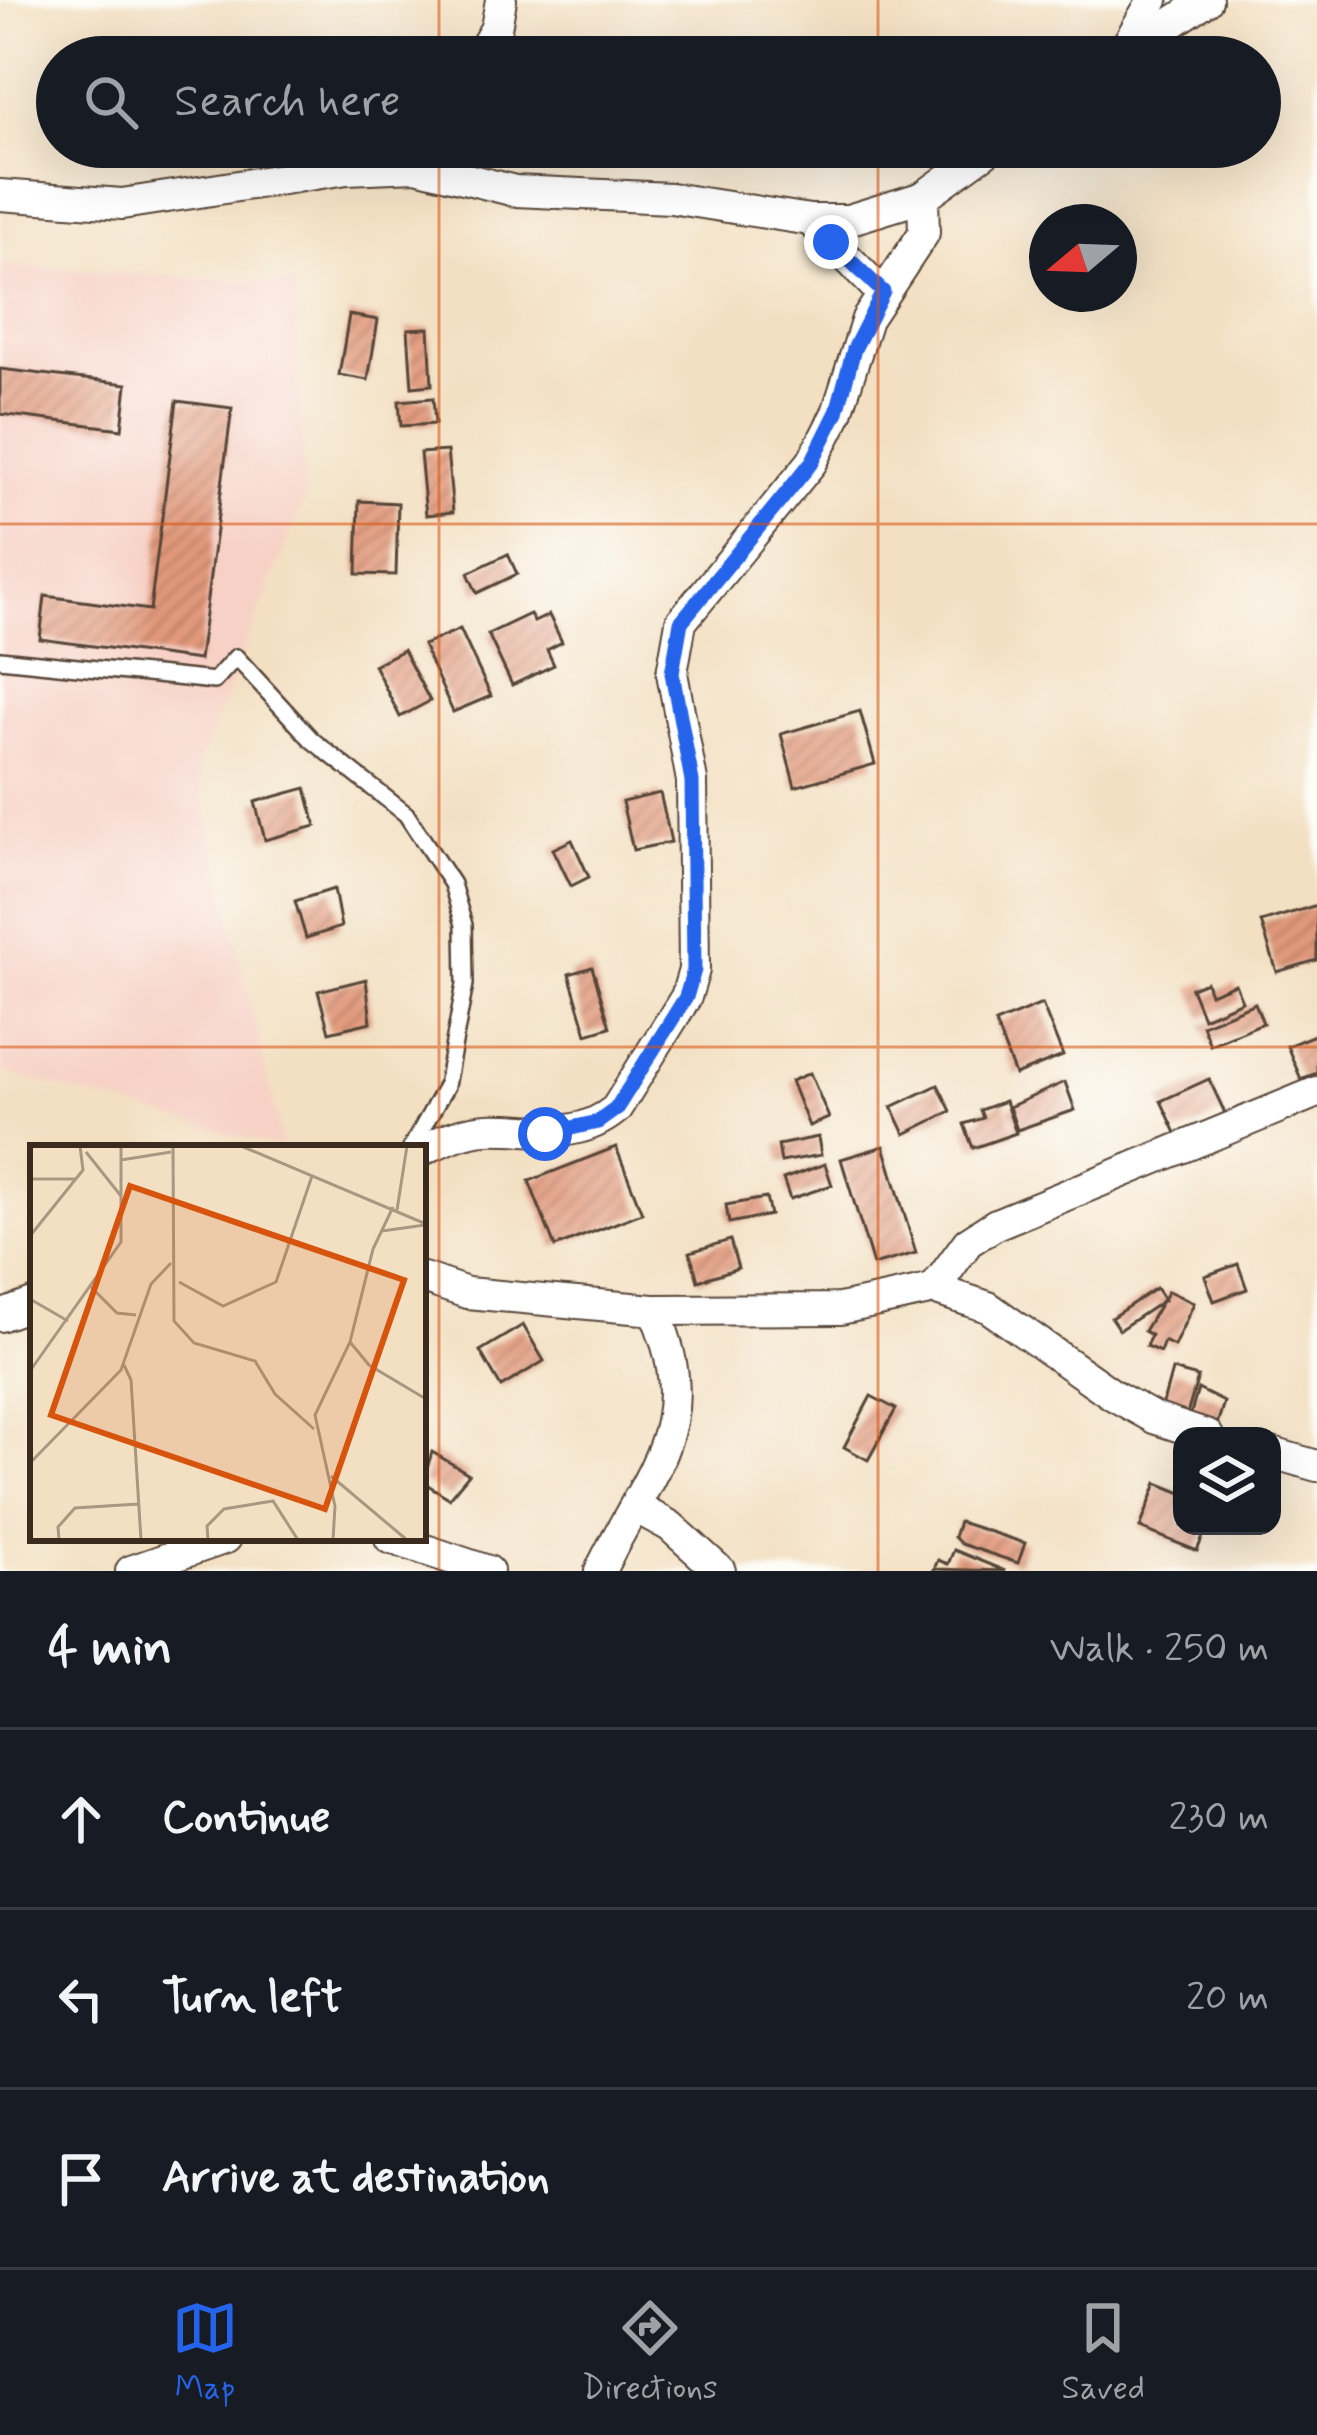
<!DOCTYPE html>
<html lang="en">
<head>
<meta charset="utf-8">
<style>
	:root { --surface:#171b24; --page:#242831; --text:#f1f3f6; --muted:#9ea1a6; --line:#363941; --accent:#2563eb }
	body { margin:0; font-family:Mynerve,sans-serif; background:var(--page); color:var(--text) }
	.controls { position:absolute; right:36px; bottom:36px; display:grid; overflow:hidden; border-radius:24px; box-shadow:0 12px 48px #0002 }
	.controls button { width:108px; height:108px; display:grid; place-items:center; padding:0; border:0; border-bottom:3px solid var(--line); background:var(--surface); color:var(--text); font:60px sans-serif }
	.compass { position:absolute; left:1029px; top:204px; width:108px; height:108px; border-radius:50%; background:var(--surface); box-shadow:0 12px 48px #0002; rotate:251deg }
	.stop { position:absolute; width:36px; height:36px; margin:-27px; border:9px solid #2563eb; border-radius:50%; background:#fff }
	.stop.end { background:#2563eb; border-color:#fff; box-shadow:0 3px 12px #0008 }
	.list { margin:0; padding:0; list-style:none }
	h2 { display:flex; justify-content:space-between; align-items:center; height:156px; margin:0; padding:0 48px; font-size:51px }
	h2 small { font-size:39px; font-weight:400; color:var(--muted) }
	.list li { display:grid; grid-template-columns:78px 1fr auto; gap:36px; align-items:center; box-sizing:border-box; height:180px; padding:0 48px; border-top:3px solid var(--line) }
	.list b { display:block; font-size:45px; white-space:nowrap }
	.list em { font-size:39px; font-style:normal; color:var(--muted) }
	.icon { flex:none; width:66px; height:66px; fill:none; stroke:currentColor; stroke-width:2; stroke-linecap:round; stroke-linejoin:round }
	.map { position:relative; flex:none; width:1317px; height:1571px; overflow:hidden }
	.search { position:absolute; background:var(--surface); box-shadow:0 12px 48px #0002; left:36px; right:36px; top:36px; height:132px; display:flex; align-items:center; gap:30px; box-sizing:border-box; padding:0 42px; border-radius:66px; color:var(--muted); font-size:45px }
	.sheet { height:696px; background:var(--surface) }
	nav { display:flex; justify-content:space-around; align-items:center; box-sizing:border-box; height:168px; border-top:3px solid var(--line); background:var(--surface); font-size:33px; color:var(--muted) }
	nav a { display:grid; justify-items:center; gap:6px }
	nav .on { color:var(--accent) }
	.map>svg:first-child { display:block }
</style>
</head>
<body>
<div class="map">
<svg width="1317" height="1571" viewBox="0 0 1317 1571">
	<defs>
		<pattern id="building-hatch" width="6" height="6" patternUnits="userSpaceOnUse" patternTransform="scale(3)"><rect width="6" height="6" fill="#e2997b"/><path d="M-1 1l2-2M0 6l6-6M5 7l2-2" fill="none" stroke="#b87d64"/></pattern>
	</defs>
	<rect width="100%" height="100%" fill="#fdfcf7"/>
	<filter id="ink" filterUnits="userSpaceOnUse"><feTurbulence type="fractalNoise" baseFrequency=".00833" numOctaves="2"/><feDisplacementMap in="SourceGraphic" scale="24" xChannelSelector="R" yChannelSelector="G"/><feConvolveMatrix kernelMatrix="1 2 1 2 8 2 1 2 1" color-interpolation-filters="sRGB"/></filter>
	<filter id="wash" filterUnits="userSpaceOnUse"><feTurbulence type="fractalNoise" baseFrequency=".004" numOctaves="4" result="noise"/><feDisplacementMap in="SourceGraphic" scale="48" xChannelSelector="R" yChannelSelector="G"/><feGaussianBlur stdDeviation="2.7" result="paint"/><feColorMatrix in="noise" values="0 0 0 0 0 0 0 0 0 0 0 0 0 0 0 0 0 1.4 0 .05"/><feComposite in="paint" operator="in"/></filter>
	<g filter="url(#wash)">
		<rect width="100%" height="100%" fill="#f3e0c3"/>
		<path fill="#f7d1c6" d="M 0,265 L 296,284 L 304,500 L 197,767 L 283,1148 L 0,1071 Z"/>
		<g id="blocks">
			<g fill="url(#building-hatch)">
				<path d="M 349,315 L 378,320 L 368,380 L 339,375 Z"/>
				<path d="M 429,328 L 432,385 L 412,387 L 408,329 Z"/>
				<path d="M 0,369 L 127,384 L 122,429 L 0,414 Z"/>
				<path d="M 433,398 L 435,424 L 401,426 L 399,401 Z"/>
				<path d="M 177,401 L 232,408 L 199,660 L 40,639 L 45,596 L 150,610 Z"/>
				<path d="M 447,451 L 453,512 L 426,515 L 420,453 Z"/>
				<path d="M 359,501 L 398,503 L 396,575 L 357,574 Z"/>
				<path d="M 508,554 L 517,574 L 477,593 L 468,573 Z"/>
				<path d="M 530,614 L 534,622 L 549,615 L 562,642 L 547,650 L 554,665 L 512,685 L 488,634 Z"/>
				<path d="M 460,629 L 491,696 L 453,712 L 423,645 Z"/>
				<path d="M 403,650 L 430,701 L 400,717 L 374,665 Z"/>
				<path d="M 860,711 L 875,764 L 795,787 L 781,734 Z"/>
				<path d="M 306,788 L 316,826 L 265,840 L 255,802 Z"/>
				<path d="M 660,793 L 671,842 L 633,850 L 622,802 Z"/>
				<path d="M 572,840 L 589,877 L 571,886 L 553,849 Z"/>
				<path d="M 334,889 L 341,927 L 306,938 L 295,901 Z"/>
				<path d="M 1317,905 L 1317,960 L 1277,972 L 1261,922 Z"/>
				<path d="M 592,967 L 610,1027 L 587,1034 L 569,974 Z"/>
				<path d="M 366,979 L 371,1022 L 329,1032 L 318,991 Z"/>
				<path d="M 1206,982 L 1210,994 L 1235,984 L 1242,1001 L 1203,1018 L 1191,988 Z"/>
				<path d="M 1255,1003 L 1263,1023 L 1210,1045 L 1202,1025 Z"/>
				<path d="M 1042,1004 L 1063,1056 L 1015,1075 L 995,1023 Z"/>
				<path d="M 1317,1034 L 1317,1073 L 1301,1079 L 1287,1046 Z"/>
				<path d="M 810,1073 L 829,1118 L 809,1126 L 791,1081 Z"/>
				<path d="M 1209,1079 L 1225,1113 L 1177,1135 L 1161,1101 Z"/>
				<path d="M 1065,1082 L 1075,1110 L 1017,1130 L 1009,1107 Z"/>
				<path d="M 938,1085 L 951,1111 L 905,1134 L 892,1107 Z"/>
				<path d="M 1005,1101 L 1016,1133 L 973,1148 L 964,1124 L 983,1118 L 980,1110 Z"/>
				<path d="M 818,1137 L 821,1155 L 781,1162 L 778,1145 Z"/>
				<path d="M 884,1146 L 916,1253 L 873,1265 L 841,1159 Z"/>
				<path d="M 616,1147 L 642,1213 L 555,1247 L 529,1181 Z"/>
				<path d="M 825,1164 L 832,1185 L 790,1199 L 783,1179 Z"/>
				<path d="M 766,1198 L 770,1215 L 729,1223 L 726,1205 Z"/>
				<path d="M 730,1240 L 738,1268 L 698,1281 L 690,1252 Z"/>
				<path d="M 1238,1264 L 1247,1289 L 1214,1301 L 1205,1276 Z"/>
				<path d="M 1156,1288 L 1164,1300 L 1119,1330 L 1111,1318 Z"/>
				<path d="M 1168,1291 L 1194,1303 L 1174,1346 L 1164,1341 L 1160,1352 L 1146,1346 L 1151,1335 L 1144,1331 Z"/>
				<path d="M 523,1325 L 544,1361 L 501,1387 L 480,1351 Z"/>
				<path d="M 1172,1370 L 1198,1377 L 1185,1421 L 1160,1414 Z"/>
				<path d="M 1198,1389 L 1224,1402 L 1215,1431 L 1188,1423 Z"/>
				<path d="M 871,1396 L 896,1409 L 868,1460 L 844,1447 Z"/>
				<path d="M 432,1452 L 469,1474 L 449,1498 L 423,1482 Z"/>
				<path d="M 1157,1483 L 1182,1493 L 1182,1526 L 1207,1526 L 1197,1551 L 1140,1528 Z"/>
				<path d="M 959,1522 L 1025,1543 L 1018,1563 L 961,1544 L 954,1537 Z"/>
				<path d="M 954,1550 L 1005,1571 L 934,1569 L 938,1560 L 948,1564 Z"/>
			</g>
		</g>
	</g>
	<g filter="url(#ink)">
		<use href="#blocks" fill-opacity="0" stroke="#574537" stroke-width="3"/>
		<g fill="none" stroke-linecap="round" stroke-linejoin="round">
			<g stroke="#574537" stroke-width="20">
				<path id="lane" d="M 0,659 L 214,681 L 236,657 L 312,740 L 406,814 L 452,884 L 464,925 L 465,984 L 446,1086 L 411,1148"/>
			</g>
			<g stroke="#574537" stroke-width="34">
				<g id="street">
					<path d="M 1123,52 L 1153,0"/>
					<path d="M 479,57 L 496,28 L 501,0"/>
					<path d="M 1120,57 L 1207,0"/>
					<path d="M 0,195 L 122,204 L 347,169 L 416,166 L 515,191 L 671,198 L 810,220 L 848,220 L 923,197 L 992,147"/>
					<path d="M 810,220 L 882,293"/>
					<path d="M 423,1150 C 442,1140 465,1130 487,1129 C 534,1127 575,1143 616,1109 L 686,997 L 694,970 L 692,781 L 672,673 L 681,622 L 812,462 L 837,413 L 867,319 L 924,233 L 923,197"/>
					<path d="M 423,1278 L 467,1293 L 654,1310 L 840,1309 L 934,1289 L 988,1307 L 1113,1395 L 1154,1418 L 1208,1436"/>
					<path d="M 934,1289 L 968,1242 L 996,1224 L 1317,1092"/>
					<path d="M 0,1316 L 33,1304"/>
					<path d="M 1272,1453 L 1317,1466"/>
					<path d="M 635,1507 L 670,1526 L 720,1571"/>
					<path d="M 390,1538 L 488,1571"/>
					<path d="M 131,1571 L 226,1538"/>
					<path d="M 600,1571 C 648,1471 705,1424 654,1310"/>
				</g>
			</g>
			<use href="#lane" stroke="#fff" stroke-width="15"/>
			<use href="#street" stroke="#fff" stroke-width="30"/>
		</g>
	</g>
	<g fill="none" stroke-linecap="round" stroke-linejoin="round" filter="url(#ink)">
		<path stroke="#2563eb" stroke-width="15" d="M 545,1134 L 598,1122 L 616,1109 L 686,997 L 694,970 L 692,781 L 672,673 L 681,622 L 812,462 L 837,412 L 854,349 L 883,292 L 831,242"/>
	</g>
	<path fill="none" stroke="#d7540e" stroke-width="3" stroke-opacity="0.55" d="M 439,0 L 439,57M 878,0 L 878,57M 439,147 L 439,1571M 878,147 L 878,1571M 0,524 L 1317,524M 0,1047 L 1317,1047"/>
	<g transform="translate(30 1145)">
		<rect width="396" height="396" fill="#f3e0c3"/>
		<path fill="none" stroke="#a99781" stroke-width="3" d="M 143,1 L 144,176 L 164,198 L 225,216 L 245,249 L 284,284M 211,1 L 396,79M 56,7 L 91,51M 91,15 L 141,7M 0,34 L 46,34M 367,65 L 377,1M 352,86 L 395,80M 0,91 L 53,25 L 50,1M 149,137 L 193,161 L 246,137 L 282,31M 59,140 L 87,168 L 106,170M 0,154 L 38,176M 320,197 L 339,220 L 396,254M 94,220 L 101,235 L 111,395M 0,226 L 91,97 L 91,1M 0,318 L 91,225 L 121,139 L 141,118M 301,331 L 377,395M 29,395 L 28,382 L 45,363 L 108,359M 178,395 L 177,381 L 194,364 L 243,356 L 268,395M 303,395 L 305,361 L 285,270 L 320,197 L 343,104 L 363,62"/>
		<path fill="#d7540e" fill-opacity="0.15" stroke="#d7540e" stroke-width="6" d="M 100,41 L 374,135 L 295,364 L 21,270 Z"/>
		<rect width="396" height="396" fill="none" stroke="#3b2a1e" stroke-width="6"/>
	</g>
</svg>
<div class="controls">
<button><svg class="icon" aria-label="layers" viewBox="0 0 24 24"><path d="M12 4l9 5-9 5-9-5zM3 14l9 5 9-5"/></svg></button>
</div>
<svg class="compass" viewBox="-18 -18 36 36"><path d="M0-13l5 13h-10z" fill="#e53935"/><path d="M0 13l5-13h-10z" fill="#9ea1a6"/></svg>
<div class="stop" style="left:545px;top:1134px"></div>
<div class="stop end" style="left:831px;top:242px"></div>
<div class="search"><svg class="icon" aria-label="search" viewBox="0 0 24 24"><circle cx="10" cy="10" r="6"/><path d="M15 15l6 6"/></svg>Search here</div>
</div>
<section class="sheet">
<h2>4 min<small>Walk · 250 m</small></h2>
<ul class="list">
<li><svg class="icon" aria-label="ahead" viewBox="0 0 24 24"><path d="M12 20V5M6 11l6-6 6 6"/></svg><div><b>Continue</b></div><em>230 m</em></li>
<li><svg class="icon" aria-label="left" viewBox="0 0 24 24"><path d="M17 20v-9H6M10 6l-5 5 5 5"/></svg><div><b>Turn left</b></div><em>20 m</em></li>
<li><svg class="icon" aria-label="arrive" viewBox="0 0 24 24"><path d="M6 21V4h12l-3 4 3 4H6"/></svg><div><b>Arrive at destination</b></div></li>
</ul>
</section>
<nav>
<a class="on"><svg class="icon" aria-label="map" viewBox="0 0 24 24"><path d="M3 6l6-2 6 2 6-2v14l-6 2-6-2-6 2zM9 4v14M15 6v14"/></svg>Map</a>
<a><svg class="icon" aria-label="directions" viewBox="0 0 24 24"><path d="M12 3l9 9-9 9-9-9zM9 14v-3h6M13 9l2 2-2 2"/></svg>Directions</a>
<a><svg class="icon" aria-label="saved" viewBox="0 0 24 24"><path d="M7 4h10v16l-5-4-5 4z"/></svg>Saved</a>
</nav>
</body>
</html>
